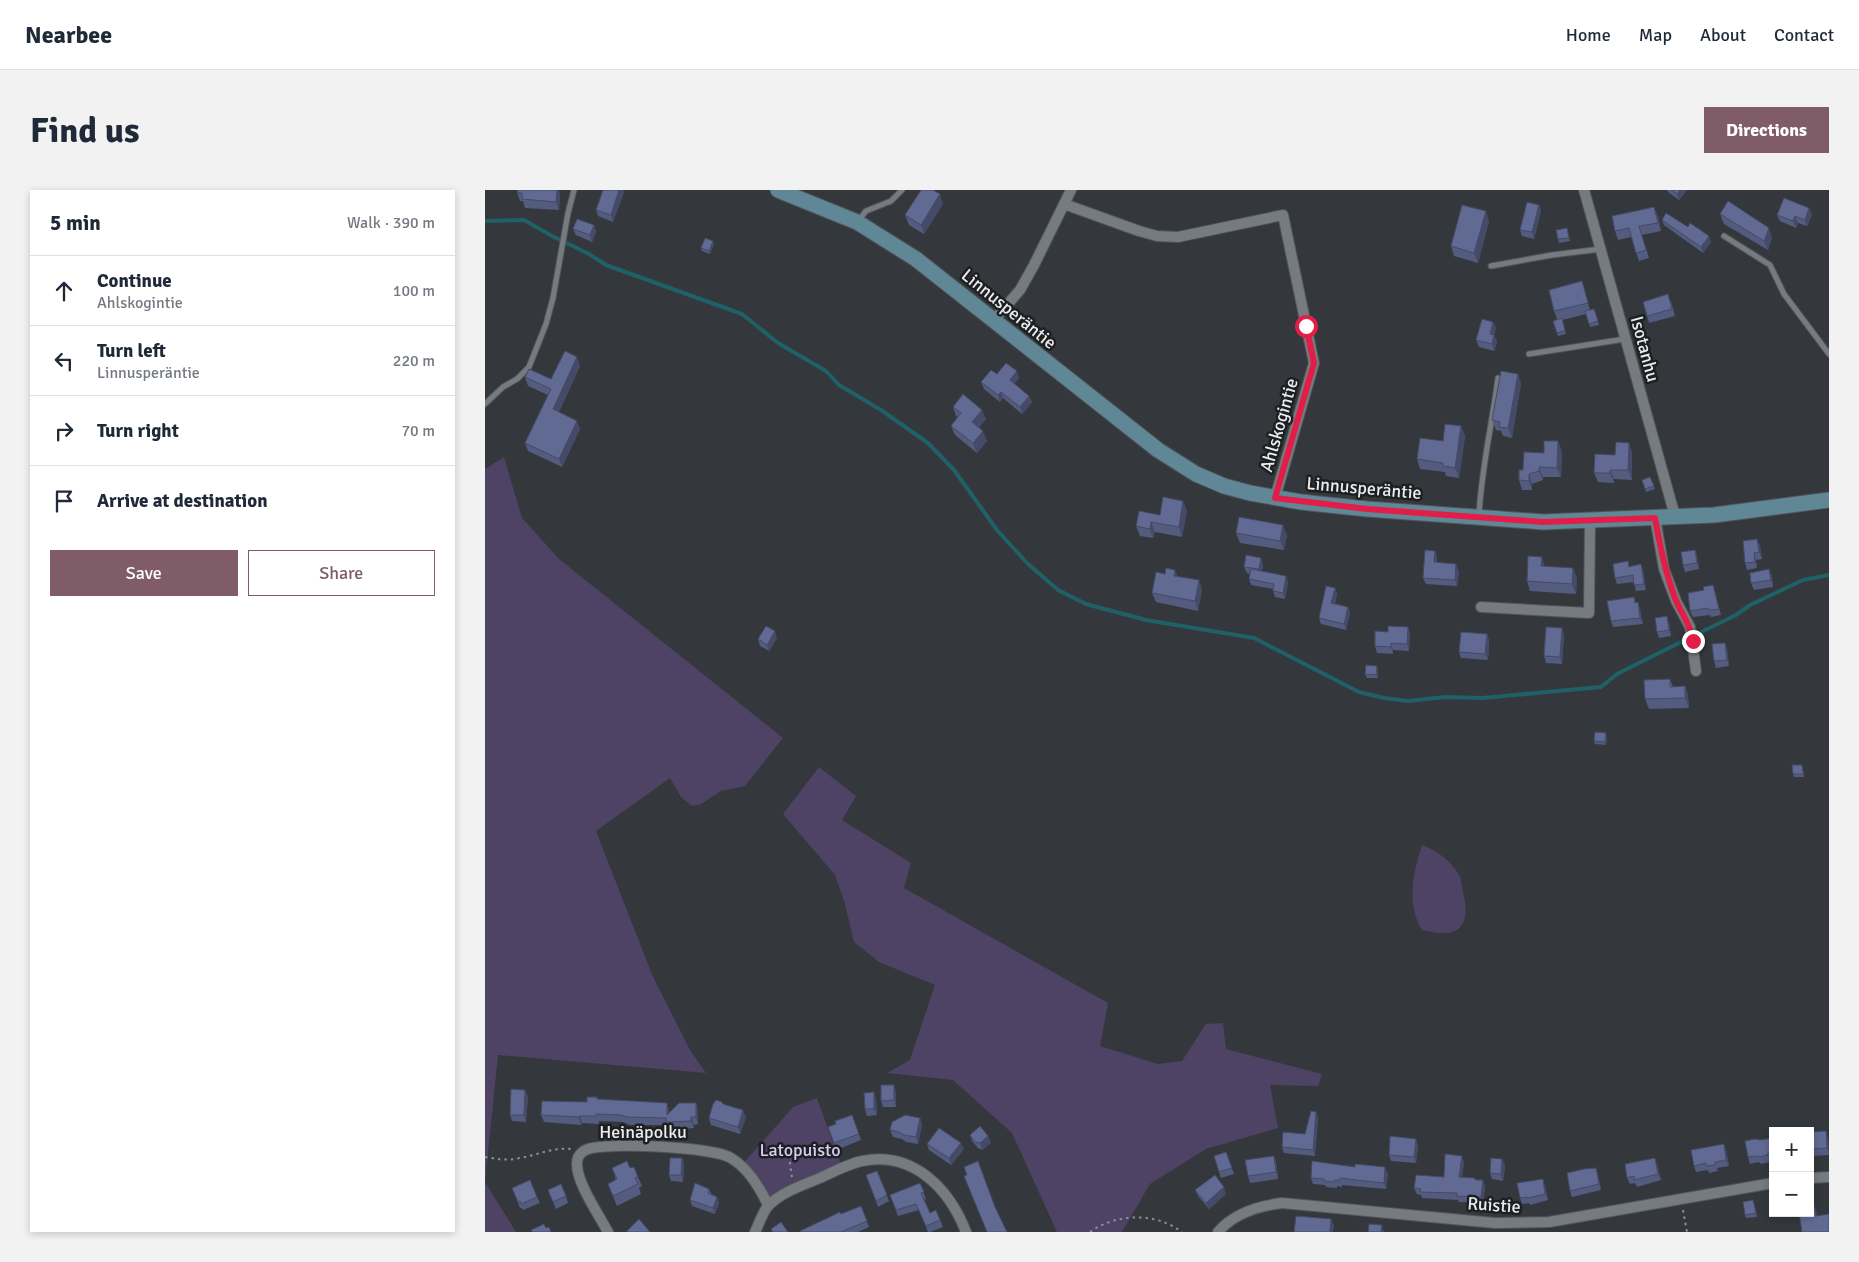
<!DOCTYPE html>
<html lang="en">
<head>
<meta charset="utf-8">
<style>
	:root { --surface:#fff; --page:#f2f2f3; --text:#1f2937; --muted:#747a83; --line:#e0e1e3; --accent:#7f5c68 }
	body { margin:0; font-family:Signika,sans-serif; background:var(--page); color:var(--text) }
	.controls { position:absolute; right:15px; bottom:15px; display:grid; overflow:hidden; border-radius:0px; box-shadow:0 2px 8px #0003 }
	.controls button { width:45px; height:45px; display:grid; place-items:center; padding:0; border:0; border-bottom:1px solid var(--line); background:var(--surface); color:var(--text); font:25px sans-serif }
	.stop { position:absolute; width:15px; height:15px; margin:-11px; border:4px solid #e11d48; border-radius:50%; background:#fff }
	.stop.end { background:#e11d48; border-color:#fff; box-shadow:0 1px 5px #0008 }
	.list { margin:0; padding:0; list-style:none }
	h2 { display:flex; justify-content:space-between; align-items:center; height:65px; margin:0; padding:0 20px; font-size:21px }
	h2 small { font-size:16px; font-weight:400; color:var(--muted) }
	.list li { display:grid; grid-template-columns:32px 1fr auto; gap:15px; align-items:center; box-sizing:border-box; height:70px; padding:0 20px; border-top:1px solid var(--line) }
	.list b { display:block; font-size:19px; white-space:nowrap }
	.list p { margin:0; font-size:16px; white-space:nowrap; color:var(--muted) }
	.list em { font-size:16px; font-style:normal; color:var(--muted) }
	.actions { display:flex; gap:10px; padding:15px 20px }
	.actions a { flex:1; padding:11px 0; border:1px solid var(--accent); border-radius:0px; text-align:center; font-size:18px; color:var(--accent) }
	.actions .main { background:var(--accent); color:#fff }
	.icon { flex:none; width:28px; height:28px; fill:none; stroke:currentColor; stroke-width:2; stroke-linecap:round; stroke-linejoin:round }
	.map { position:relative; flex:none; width:1344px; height:1042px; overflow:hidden; border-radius:0px }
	header { display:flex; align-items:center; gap:30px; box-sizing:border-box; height:70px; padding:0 25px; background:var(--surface); border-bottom:1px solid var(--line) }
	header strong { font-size:24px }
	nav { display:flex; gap:28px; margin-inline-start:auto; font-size:18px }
	.intro { display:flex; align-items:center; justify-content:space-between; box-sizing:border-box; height:120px; padding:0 30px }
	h1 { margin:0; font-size:35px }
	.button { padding:12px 22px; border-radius:0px; background:var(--accent); color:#fff; font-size:18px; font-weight:700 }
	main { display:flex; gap:30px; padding:0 30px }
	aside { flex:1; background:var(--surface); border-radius:0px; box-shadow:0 2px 8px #0003 }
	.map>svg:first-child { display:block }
</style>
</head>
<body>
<header>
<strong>Nearbee</strong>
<nav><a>Home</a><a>Map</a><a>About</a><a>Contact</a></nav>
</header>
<div class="intro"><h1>Find us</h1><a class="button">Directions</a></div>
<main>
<aside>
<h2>5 min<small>Walk · 390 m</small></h2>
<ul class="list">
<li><svg class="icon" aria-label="ahead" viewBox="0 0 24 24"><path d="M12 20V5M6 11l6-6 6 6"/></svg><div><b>Continue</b><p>Ahlskogintie</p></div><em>100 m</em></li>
<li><svg class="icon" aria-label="left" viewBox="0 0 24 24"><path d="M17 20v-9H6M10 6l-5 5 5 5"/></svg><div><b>Turn left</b><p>Linnusperäntie</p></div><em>220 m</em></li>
<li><svg class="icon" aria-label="right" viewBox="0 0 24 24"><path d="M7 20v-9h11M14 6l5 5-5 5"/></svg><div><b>Turn right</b></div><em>70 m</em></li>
<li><svg class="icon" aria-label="arrive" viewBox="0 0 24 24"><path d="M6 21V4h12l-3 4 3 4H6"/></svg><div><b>Arrive at destination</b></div></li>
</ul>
<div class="actions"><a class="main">Save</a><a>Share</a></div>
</aside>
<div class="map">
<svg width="1344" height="1042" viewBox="0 0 1344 1042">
	<rect width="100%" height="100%" fill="#34383c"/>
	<g fill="#4e4265">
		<path d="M 19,267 L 37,328 L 74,369 L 298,548 L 260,596 L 236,601 L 216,614 L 207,616 L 196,607 L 185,588 L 111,641 L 168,787 L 205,860 L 221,883 L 13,865 L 0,992 L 31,1042 L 0,1042 L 0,279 Z"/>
		<path d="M 334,577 L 371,606 L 357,630 L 426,673 L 419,698 L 623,813 L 615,856 L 673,874 L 697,871 L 721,834 L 738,833 L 741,859 L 837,884 L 833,896 L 785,895 L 793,938 L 721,959 L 665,994 L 637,1042 L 572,1042 L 527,943 L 468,890 L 402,883 L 425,870 L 450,795 L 394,772 L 369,752 L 360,714 L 350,685 L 298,624 Z"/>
		<path d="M 937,655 C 951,660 968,672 975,687 C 977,692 977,700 979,706 C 986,742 969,748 937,740 C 921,713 928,683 937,655 Z"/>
		<path d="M 332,908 L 357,978 L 283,1015 L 256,976 L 308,917 Z"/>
	</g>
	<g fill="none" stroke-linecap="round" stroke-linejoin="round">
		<g stroke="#1f6166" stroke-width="4">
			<path d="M 0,31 L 39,30 L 67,46 L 104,64 L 121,75 L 257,124 L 293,153 L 341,181 L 354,195 L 396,220 L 443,253 L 469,280 L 512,340 L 542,373 L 573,400 L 601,414 L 661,430 L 769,448 L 874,502 L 899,508 L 923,511 L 960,507 L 997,508 L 1116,497 L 1132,484 L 1204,448"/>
			<path d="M 1212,444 L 1251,425 L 1265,415 L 1318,390 L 1344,385"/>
		</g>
		<g stroke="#515458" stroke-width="7">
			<g id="lane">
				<path d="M 374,30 L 381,21 L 406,11 L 417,0"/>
				<path d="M 1239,46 L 1285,75 L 1299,104 L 1344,164"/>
				<path d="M 1006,76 L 1067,65 L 1116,59"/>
				<path d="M 1044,164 L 1140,149"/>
				<path d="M 0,214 L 18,197 L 32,189 L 44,177 L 61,134 L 68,108 L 83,23 L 89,0"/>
				<path d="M 994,326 C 996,280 1007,235 1013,188"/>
			</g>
		</g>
		<g stroke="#515458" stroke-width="12">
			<g id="street">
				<path d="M 1099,0 L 1190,326"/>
				<path d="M 579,14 L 654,41 L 672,46 L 693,47 L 798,25 L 829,173 L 790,308"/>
				<path d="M 508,131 L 535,100 L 549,75 L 586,0"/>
				<path d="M 1170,328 L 1179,379 L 1191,411 L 1205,437 L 1211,481"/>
				<path d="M 996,417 L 1104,423 L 1105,331"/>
				<path d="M 1325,988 L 1344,987"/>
				<path d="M 123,1042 C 114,1025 91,992 92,973 C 92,966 97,961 103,959 C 123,952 229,957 246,968 C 263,978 275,998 283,1015"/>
				<path d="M 270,1042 C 274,1034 278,1021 284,1015 C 297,1002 318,995 335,988 C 348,982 363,974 377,971 C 428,961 464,998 481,1042"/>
				<path d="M 733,1042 C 749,1023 773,1016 797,1013 L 1010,1033 L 1064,1032 L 1288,993"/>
			</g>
		</g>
		<g stroke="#515458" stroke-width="17">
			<path id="secondary" d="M 293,0 L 372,32 L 431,69 L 673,260 L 711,284 L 739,296 L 765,303 L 816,312 L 882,319 L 1058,332 L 1229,325 L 1344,310"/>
		</g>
		<g stroke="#8c8f92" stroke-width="2" stroke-dasharray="2.5 4" stroke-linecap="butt">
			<path d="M 303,959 L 307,988"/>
			<path d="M 0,967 C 12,969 23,971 35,968 C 53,965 68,957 86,959"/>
			<path d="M 1198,1020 L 1202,1042"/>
			<path d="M 605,1042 C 632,1023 670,1022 697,1042"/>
		</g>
		<use href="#lane" stroke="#767b80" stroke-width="5"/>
		<use href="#street" stroke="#767b80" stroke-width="10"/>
		<use href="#secondary" stroke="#608796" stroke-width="15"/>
	</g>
	<g fill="#535b7e">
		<path d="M 118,0 L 138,0 L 139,2 L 128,32 L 113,26 L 111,20 Z"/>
		<path d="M 1182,0 L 1202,0 L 1194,10 L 1183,2 Z"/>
		<path d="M 32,2 L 75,4 L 74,20 L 40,18 L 38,11 L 35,11 Z"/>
		<path d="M 458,14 L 439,44 L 424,35 L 420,25 Z"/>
		<path d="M 1054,15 L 1056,21 L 1049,49 L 1037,46 L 1035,40 Z"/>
		<path d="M 1324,18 L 1327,25 L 1322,36 L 1313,33 L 1311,38 L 1295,31 L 1292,25 Z"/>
		<path d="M 1235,24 L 1287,47 L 1283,60 L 1239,34 Z"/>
		<path d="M 1173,26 L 1176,41 L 1157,45 L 1164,68 L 1154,71 L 1146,47 L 1133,50 L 1130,41 Z"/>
		<path d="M 1177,30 L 1203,37 L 1226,52 L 1218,63 L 1179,35 Z"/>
		<path d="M 1004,31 L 993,73 L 969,66 L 966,56 Z"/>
		<path d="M 109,35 L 111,42 L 107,52 L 91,45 L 88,39 Z"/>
		<path d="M 1082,38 L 1085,51 L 1074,53 L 1073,49 Z"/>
		<path d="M 228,51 L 229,54 L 225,64 L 217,61 L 216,58 Z"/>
		<path d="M 1097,91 L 1105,120 L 1109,119 L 1114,135 L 1105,137 L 1101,124 L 1077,130 L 1081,144 L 1073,146 L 1068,131 L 1072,129 L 1069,121 Z"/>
		<path d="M 1186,111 L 1190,126 L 1164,133 L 1162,126 Z"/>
		<path d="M 1008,132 L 1011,138 L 1009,145 L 1012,152 L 1009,161 L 994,157 L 991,150 Z"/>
		<path d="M 95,176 L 74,222 L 95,239 L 77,277 L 43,261 L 40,253 L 63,205 L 43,196 L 40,187 L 66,189 Z"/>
		<path d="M 512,184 L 534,188 L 529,194 L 544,206 L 547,212 L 537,224 L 518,208 L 515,212 L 499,199 L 496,192 Z"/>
		<path d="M 1036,193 L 1027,248 L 1018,246 L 1016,241 L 1011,240 L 1007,230 Z"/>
		<path d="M 468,217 L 501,229 L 494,237 L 502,251 L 492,263 L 470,245 L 466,236 L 473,227 L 471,226 Z"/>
		<path d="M 976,236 L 980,246 L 974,288 L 961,286 L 960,282 L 935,279 L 932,269 L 958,251 Z"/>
		<path d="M 1077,261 L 1076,287 L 1058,287 L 1058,290 L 1047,294 L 1047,300 L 1037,300 L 1034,290 L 1038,280 L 1059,263 Z"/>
		<path d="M 1147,262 L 1147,290 L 1129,289 L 1129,293 L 1113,292 L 1109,283 L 1130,265 Z"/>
		<path d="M 1165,287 L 1170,299 L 1161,302 L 1157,290 Z"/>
		<path d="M 702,321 L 697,347 L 670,342 L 668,348 L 655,346 L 651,336 L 675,325 Z"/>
		<path d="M 751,343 L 802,345 L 799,360 L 755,353 Z"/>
		<path d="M 1272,349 L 1275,356 L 1277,369 L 1271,370 L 1272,378 L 1262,380 L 1260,373 Z"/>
		<path d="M 1210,360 L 1212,366 L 1214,379 L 1200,382 L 1198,375 Z"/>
		<path d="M 950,361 L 952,367 L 952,373 L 974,381 L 972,396 L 941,394 L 938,388 Z"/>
		<path d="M 778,374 L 777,381 L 803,392 L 800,409 L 790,407 L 788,401 L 788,399 L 766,395 L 764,389 L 765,384 L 762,383 L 759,377 Z"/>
		<path d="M 1156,374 L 1158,380 L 1161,400 L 1151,401 L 1149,392 L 1132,394 L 1130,388 L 1145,376 Z"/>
		<path d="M 1060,376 L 1092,388 L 1091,404 L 1045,401 L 1042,391 Z"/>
		<path d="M 692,386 L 714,390 L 717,400 L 713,421 L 671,412 L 667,403 Z"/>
		<path d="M 1287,386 L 1288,397 L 1269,400 L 1266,393 Z"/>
		<path d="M 1228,395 L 1236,425 L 1226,427 L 1225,425 L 1208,427 L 1205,421 L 1219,400 Z"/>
		<path d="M 850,398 L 852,404 L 850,414 L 863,417 L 865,423 L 861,440 L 836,434 L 834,428 Z"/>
		<path d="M 1149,407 L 1151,413 L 1153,412 L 1155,419 L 1158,434 L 1128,437 L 1126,431 Z"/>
		<path d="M 1184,433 L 1186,446 L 1174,448 L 1172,442 Z"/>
		<path d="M 903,442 L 925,443 L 924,461 L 908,460 L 908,464 L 892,463 L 890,456 Z"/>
		<path d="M 1002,444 L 1004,451 L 1003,470 L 976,468 L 974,462 Z"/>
		<path d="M 1079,444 L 1077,474 L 1061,473 L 1059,466 Z"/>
		<path d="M 292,448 L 284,461 L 275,456 L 273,449 Z"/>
		<path d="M 1242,459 L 1244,476 L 1231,478 L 1229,471 Z"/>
		<path d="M 893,479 L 893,488 L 882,488 L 880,484 Z"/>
		<path d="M 1185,489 L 1188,497 L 1200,496 L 1203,506 L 1204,518 L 1164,519 L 1160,509 Z"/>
		<path d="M 1122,547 L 1121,555 L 1110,554 L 1109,551 Z"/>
		<path d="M 1318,578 L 1319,587 L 1309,587 L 1308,584 Z"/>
		<path d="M 411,902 L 411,917 L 398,917 L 396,911 Z"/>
		<path d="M 43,906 L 41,932 L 27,931 L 25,925 Z"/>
		<path d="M 113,909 L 182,913 L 184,922 L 211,913 L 213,921 L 213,934 L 209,935 L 209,938 L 184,940 L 182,935 L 145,935 L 138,932 L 114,931 L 114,934 L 97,933 L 96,935 L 59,932 L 56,925 L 102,912 Z"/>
		<path d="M 391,909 L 392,925 L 382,926 L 380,919 Z"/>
		<path d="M 238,914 L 261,927 L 255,944 L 226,935 L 224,928 Z"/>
		<path d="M 831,922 L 833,928 L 830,966 L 799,963 L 797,957 L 820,944 Z"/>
		<path d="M 367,925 L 376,950 L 351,960 L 343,937 L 351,934 Z"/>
		<path d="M 435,928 L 437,935 L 433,954 L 421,952 L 417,949 L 408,947 L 405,940 Z"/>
		<path d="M 1325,942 L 1343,948 L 1344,965 L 1325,966 Z"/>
		<path d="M 485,945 L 503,946 L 506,953 L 497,960 L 493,958 L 487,951 Z"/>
		<path d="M 1288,948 L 1288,970 L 1285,970 L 1285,972 L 1276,974 L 1274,972 L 1265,974 L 1263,967 L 1275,950 Z"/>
		<path d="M 931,949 L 933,956 L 931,973 L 906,971 L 904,965 Z"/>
		<path d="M 442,954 L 479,959 L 466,975 L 444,960 Z"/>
		<path d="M 1241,960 L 1244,976 L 1232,978 L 1233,981 L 1224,983 L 1223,980 L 1211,982 L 1209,976 Z"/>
		<path d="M 741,962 L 749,984 L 736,988 L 729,966 Z"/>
		<path d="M 789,966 L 791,972 L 793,989 L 765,993 L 763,986 Z"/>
		<path d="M 197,968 L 199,974 L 198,992 L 186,991 L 184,985 Z"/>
		<path d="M 1017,969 L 1020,976 L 1018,991 L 1007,989 L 1005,983 Z"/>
		<path d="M 979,972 L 977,987 L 991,990 L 1000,996 L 998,1013 L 974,1012 L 973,1010 L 937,1008 L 936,1005 L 932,1004 L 929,998 L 959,987 Z"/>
		<path d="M 1172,974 L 1176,990 L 1152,997 L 1150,993 L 1145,994 L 1142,988 Z"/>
		<path d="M 127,978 L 145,978 L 153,987 L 157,996 L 154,998 L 156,1004 L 132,1016 L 123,994 L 131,990 Z"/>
		<path d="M 1111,978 L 1113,985 L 1116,1000 L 1087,1007 L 1085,1001 Z"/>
		<path d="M 392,981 L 404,1011 L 393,1017 L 381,985 Z"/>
		<path d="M 903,984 L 901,999 L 857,995 L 857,997 L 852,996 L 852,998 L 841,997 L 840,995 L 828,994 L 826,988 Z"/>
		<path d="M 435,993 L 441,1009 L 439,1010 L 445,1023 L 451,1020 L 458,1037 L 445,1042 L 443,1042 L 434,1020 L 413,1026 L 405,1005 Z"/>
		<path d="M 1060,996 L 1063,1010 L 1045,1015 L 1044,1013 L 1037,1014 L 1035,1008 Z"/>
		<path d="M 27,998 L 52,1007 L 55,1013 L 38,1020 L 37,1018 L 35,1018 Z"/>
		<path d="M 224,999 L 227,1005 L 232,1007 L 234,1013 L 230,1024 L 207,1016 L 205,1010 Z"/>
		<path d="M 63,1000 L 81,1006 L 83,1013 L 71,1019 Z"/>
		<path d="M 710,1000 L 741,1004 L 724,1019 L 713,1006 Z"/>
		<path d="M 1269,1013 L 1272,1027 L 1261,1028 L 1260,1025 Z"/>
		<path d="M 376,1016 L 384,1037 L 373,1042 L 315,1042 Z"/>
	</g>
	<g fill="#444a67">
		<path d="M 72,0 L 74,0 L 75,4 L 74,20 L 71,12 Z"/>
		<path d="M 134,0 L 138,0 L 139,2 L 128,32 L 126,25 Z"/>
		<path d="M 1195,0 L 1202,0 L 1194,10 L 1192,4 Z"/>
		<path d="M 455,4 L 458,14 L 439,44 L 436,35 Z"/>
		<path d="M 1054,15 L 1056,21 L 1049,49 L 1047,42 Z"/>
		<path d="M 1169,17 L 1173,26 L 1176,41 L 1173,33 Z"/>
		<path d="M 1324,18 L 1327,25 L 1322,36 L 1320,30 Z"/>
		<path d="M 1001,21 L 1004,31 L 993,73 L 989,63 Z"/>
		<path d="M 1310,26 L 1313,33 L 1311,38 L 1308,31 Z"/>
		<path d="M 109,35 L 111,42 L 107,52 L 105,45 Z"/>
		<path d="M 1284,38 L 1287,47 L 1283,60 L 1279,51 Z"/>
		<path d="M 1224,46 L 1226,52 L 1218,63 L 1216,57 Z"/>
		<path d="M 228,51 L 229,54 L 225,64 L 224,61 Z"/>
		<path d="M 1008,132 L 1011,138 L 1007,151 L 1005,144 Z"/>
		<path d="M 1009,145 L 1012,152 L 1009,161 L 1007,154 Z"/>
		<path d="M 92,167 L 95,176 L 71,228 L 68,219 Z"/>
		<path d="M 532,181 L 534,188 L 527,196 L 525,190 Z"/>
		<path d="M 1033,184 L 1036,193 L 1027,248 L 1023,238 Z"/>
		<path d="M 516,202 L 518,208 L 515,212 L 513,205 Z"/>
		<path d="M 544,206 L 547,212 L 537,224 L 535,217 Z"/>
		<path d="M 497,220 L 501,229 L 491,242 L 487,232 Z"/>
		<path d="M 92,231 L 95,239 L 77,277 L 74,269 Z"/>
		<path d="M 976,236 L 980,246 L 974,288 L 970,278 Z"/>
		<path d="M 498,241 L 502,251 L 492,263 L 488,253 Z"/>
		<path d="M 1073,251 L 1077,261 L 1076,287 L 1072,278 Z"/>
		<path d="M 1144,253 L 1147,262 L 1147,290 L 1143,280 Z"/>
		<path d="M 1054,277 L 1058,287 L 1058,290 L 1054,281 Z"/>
		<path d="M 1125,280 L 1129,289 L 1129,293 L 1125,283 Z"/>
		<path d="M 1044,284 L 1047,294 L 1047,300 L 1044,291 Z"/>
		<path d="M 698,311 L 702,321 L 697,347 L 694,337 Z"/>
		<path d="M 666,332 L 670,342 L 668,348 L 665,339 Z"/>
		<path d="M 798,335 L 802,345 L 799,360 L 795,351 Z"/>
		<path d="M 1272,349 L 1275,356 L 1277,369 L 1274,362 Z"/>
		<path d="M 1210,360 L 1212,366 L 1214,379 L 1212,373 Z"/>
		<path d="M 950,361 L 952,367 L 951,379 L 949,372 Z"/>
		<path d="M 1269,363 L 1271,370 L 1272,378 L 1270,372 Z"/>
		<path d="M 1057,367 L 1060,377 L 1056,376 Z"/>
		<path d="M 776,368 L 778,374 L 776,386 L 774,379 Z"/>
		<path d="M 971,374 L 974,381 L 972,396 L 970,390 Z"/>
		<path d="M 1156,374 L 1158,380 L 1161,400 L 1159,394 Z"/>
		<path d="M 1088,378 L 1092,388 L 1091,404 L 1087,394 Z"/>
		<path d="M 1284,379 L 1287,386 L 1288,397 L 1286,390 Z"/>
		<path d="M 690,380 L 694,389 L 689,386 Z"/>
		<path d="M 801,386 L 803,392 L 800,409 L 798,403 Z"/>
		<path d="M 714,390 L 717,400 L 713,421 L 710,411 Z"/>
		<path d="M 850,398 L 852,404 L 848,419 L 846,413 Z"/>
		<path d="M 1153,412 L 1155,419 L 1158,434 L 1155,428 Z"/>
		<path d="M 863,417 L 865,423 L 861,440 L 859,434 Z"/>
		<path d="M 1182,426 L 1184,433 L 1186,446 L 1184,440 Z"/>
		<path d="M 923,437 L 925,443 L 924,461 L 922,454 Z"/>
		<path d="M 1077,438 L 1079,444 L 1077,474 L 1075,467 Z"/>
		<path d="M 290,441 L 292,448 L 284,461 L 282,455 Z"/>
		<path d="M 1002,444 L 1004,451 L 1003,470 L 1000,464 Z"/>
		<path d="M 906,453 L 908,460 L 908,464 L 906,457 Z"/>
		<path d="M 1240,453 L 1242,459 L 1244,476 L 1242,470 Z"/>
		<path d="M 892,476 L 893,479 L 893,488 L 891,485 Z"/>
		<path d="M 1200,496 L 1203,506 L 1204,518 L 1200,508 Z"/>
		<path d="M 1121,543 L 1122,547 L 1121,555 L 1120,552 Z"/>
		<path d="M 409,895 L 411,902 L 411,917 L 409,910 Z"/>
		<path d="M 40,900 L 43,906 L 41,932 L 39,925 Z"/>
		<path d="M 389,902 L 391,909 L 392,925 L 389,919 Z"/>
		<path d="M 182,913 L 184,920 L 184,932 L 182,925 Z"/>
		<path d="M 211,913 L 213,921 L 213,934 L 211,927 Z"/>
		<path d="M 258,920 L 261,927 L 255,944 L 253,937 Z"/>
		<path d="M 831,922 L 833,928 L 830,966 L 828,960 Z"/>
		<path d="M 95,926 L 97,933 L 96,935 L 93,927 Z"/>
		<path d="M 206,927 L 209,935 L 209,938 L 206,931 Z"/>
		<path d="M 435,928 L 437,935 L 433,954 L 431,947 Z"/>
		<path d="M 1341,941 L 1343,948 L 1344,964 L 1342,958 Z"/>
		<path d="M 503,946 L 506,953 L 497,960 L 495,953 Z"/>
		<path d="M 931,949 L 933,956 L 931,973 L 929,967 Z"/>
		<path d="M 476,953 L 479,959 L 466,975 L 464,968 Z"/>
		<path d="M 1239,954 L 1241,960 L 1244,976 L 1241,970 Z"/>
		<path d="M 789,966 L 791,972 L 793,989 L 791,982 Z"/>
		<path d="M 977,966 L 979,972 L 976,993 L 974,987 Z"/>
		<path d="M 197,968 L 199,974 L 198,992 L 196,985 Z"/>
		<path d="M 1170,968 L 1172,974 L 1176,990 L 1173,984 Z"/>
		<path d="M 1017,969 L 1020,976 L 1018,991 L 1016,984 Z"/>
		<path d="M 900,977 L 903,984 L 901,999 L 899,993 Z"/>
		<path d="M 1111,978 L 1113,985 L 1116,1000 L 1114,994 Z"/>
		<path d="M 1058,989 L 1060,996 L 1063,1010 L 1060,1004 Z"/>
		<path d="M 998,990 L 1000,996 L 998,1013 L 996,1007 Z"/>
		<path d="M 739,997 L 741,1004 L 724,1019 L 721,1013 Z"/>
		<path d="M 232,1007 L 234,1013 L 230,1024 L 228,1018 Z"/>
		<path d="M 1329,1014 L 1332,1023 L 1334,1035 L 1331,1026 Z"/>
		<path d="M 846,1029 L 849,1035 L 848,1042 L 845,1042 Z"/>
		<path d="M 897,1035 L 899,1042 L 896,1042 Z"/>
	</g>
	<g fill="#616a93" stroke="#444a67">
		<path d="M 33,0 L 72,0 L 71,12 L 37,9 L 37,3 L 32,2 Z"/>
		<path d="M 118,0 L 134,0 L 126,25 L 111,20 Z"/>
		<path d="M 436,0 L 448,0 L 455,4 L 436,35 L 420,25 Z"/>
		<path d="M 1187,0 L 1195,0 L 1192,4 Z"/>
		<path d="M 1299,8 L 1324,18 L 1320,30 L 1310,26 L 1308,31 L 1292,25 Z"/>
		<path d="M 1243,11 L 1284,38 L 1279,51 L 1235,24 Z"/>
		<path d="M 1042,12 L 1054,15 L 1047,42 L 1035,40 Z"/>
		<path d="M 977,15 L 1001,21 L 989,63 L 966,56 Z"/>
		<path d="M 1169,17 L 1173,33 L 1154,36 L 1161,60 L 1151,63 L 1144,38 L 1130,41 L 1127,26 Z"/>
		<path d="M 1181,23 L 1203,37 L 1205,33 L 1224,46 L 1216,57 L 1177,30 Z"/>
		<path d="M 92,29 L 109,35 L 105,45 L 88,39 Z"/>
		<path d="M 1082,38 L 1084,48 L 1073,49 L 1071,40 Z"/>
		<path d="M 220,48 L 228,51 L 224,61 L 216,58 Z"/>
		<path d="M 1097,91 L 1103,113 L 1069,121 L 1064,100 Z"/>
		<path d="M 1183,104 L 1187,119 L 1162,126 L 1158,112 Z"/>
		<path d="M 1109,119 L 1113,131 L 1104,134 L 1100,121 Z"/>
		<path d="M 1077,128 L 1080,141 L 1072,143 L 1068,131 Z"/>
		<path d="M 997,129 L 1008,132 L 1005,144 L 1009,145 L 1007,154 L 991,150 Z"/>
		<path d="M 80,161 L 92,167 L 68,219 L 92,231 L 74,269 L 40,253 L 66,199 L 40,187 L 44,179 L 66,189 Z"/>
		<path d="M 521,173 L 532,181 L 525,190 L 544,206 L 535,217 L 516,202 L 513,205 L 496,192 L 506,180 L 512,184 Z"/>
		<path d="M 1016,181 L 1033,184 L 1023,238 L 1014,237 L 1015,232 L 1007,230 Z"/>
		<path d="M 478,204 L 497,220 L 487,232 L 498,241 L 488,253 L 466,236 L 476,223 L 468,217 Z"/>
		<path d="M 960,234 L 976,236 L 970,278 L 958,276 L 958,273 L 932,269 L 935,248 L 958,251 Z"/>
		<path d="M 1059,251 L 1073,251 L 1072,278 L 1054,277 L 1054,281 L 1044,284 L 1044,291 L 1034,290 L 1034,280 L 1038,280 L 1039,262 L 1059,263 Z"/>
		<path d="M 1131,252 L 1144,253 L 1143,280 L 1125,280 L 1125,283 L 1109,283 L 1110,264 L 1130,265 Z"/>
		<path d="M 1165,287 L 1169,296 L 1160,299 L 1157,290 Z"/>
		<path d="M 678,307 L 698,311 L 694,337 L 666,332 L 665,339 L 651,336 L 654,321 L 675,325 Z"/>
		<path d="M 754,327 L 798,335 L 795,351 L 751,343 Z"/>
		<path d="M 1272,349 L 1274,362 L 1269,363 L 1270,372 L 1260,373 L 1258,351 Z"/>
		<path d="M 940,360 L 950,361 L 949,372 L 971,374 L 970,390 L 938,388 Z"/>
		<path d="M 1210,360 L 1212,373 L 1198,375 L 1196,362 Z"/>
		<path d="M 761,365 L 776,368 L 774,379 L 759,377 Z"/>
		<path d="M 1043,366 L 1057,367 L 1056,376 L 1088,378 L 1087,394 L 1042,391 Z"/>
		<path d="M 1143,371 L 1144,377 L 1156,374 L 1159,394 L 1149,395 L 1148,385 L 1130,388 L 1128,374 Z"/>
		<path d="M 681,378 L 690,380 L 689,386 L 714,390 L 710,411 L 667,403 L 671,382 L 680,384 Z"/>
		<path d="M 766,379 L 801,386 L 798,403 L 788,401 L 789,394 L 764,389 Z"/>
		<path d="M 1284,379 L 1286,390 L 1266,393 L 1265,383 Z"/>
		<path d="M 1228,395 L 1234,419 L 1224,420 L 1223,418 L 1205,421 L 1203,403 L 1219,400 L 1218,397 Z"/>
		<path d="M 841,396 L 850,398 L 846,413 L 863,417 L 859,434 L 834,428 Z"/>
		<path d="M 1149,407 L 1150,413 L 1153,412 L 1155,428 L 1126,431 L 1122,411 Z"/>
		<path d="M 1182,426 L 1184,440 L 1172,442 L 1170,428 Z"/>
		<path d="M 281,436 L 290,441 L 282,455 L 273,449 Z"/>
		<path d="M 903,436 L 923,437 L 922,454 L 906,453 L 906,457 L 890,456 L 890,441 L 903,442 Z"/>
		<path d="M 1061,437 L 1077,438 L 1075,467 L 1059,466 Z"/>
		<path d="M 976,442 L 1002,444 L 1000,464 L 974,462 Z"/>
		<path d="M 1240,453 L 1242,470 L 1229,471 L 1227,454 Z"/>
		<path d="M 881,475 L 892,476 L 891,485 L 880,484 Z"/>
		<path d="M 1185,489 L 1185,497 L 1200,496 L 1200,508 L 1160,509 L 1159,490 Z"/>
		<path d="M 1110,542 L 1121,543 L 1120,552 L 1109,551 Z"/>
		<path d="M 1307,575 L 1317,575 L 1318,584 L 1308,584 Z"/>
		<path d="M 396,895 L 409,895 L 409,910 L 396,911 Z"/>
		<path d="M 26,899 L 40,900 L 39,925 L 25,925 Z"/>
		<path d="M 389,902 L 389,919 L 380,919 L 379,903 Z"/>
		<path d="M 102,907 L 112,907 L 112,909 L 182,913 L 182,925 L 194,913 L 211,913 L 211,927 L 206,927 L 206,931 L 181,932 L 181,928 L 142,927 L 136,925 L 111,924 L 111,926 L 95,926 L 93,927 L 56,925 L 57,911 L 102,912 Z"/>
		<path d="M 231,910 L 237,912 L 238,914 L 258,920 L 253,937 L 224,928 L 228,914 Z"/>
		<path d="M 826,921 L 831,922 L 828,960 L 797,957 L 798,942 L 820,944 Z"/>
		<path d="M 367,925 L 374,944 L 349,953 L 343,937 L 351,934 L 350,931 Z"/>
		<path d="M 420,925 L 435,928 L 431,947 L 419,945 L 414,942 L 405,940 L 407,932 Z"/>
		<path d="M 495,936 L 503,946 L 495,953 L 490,952 L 485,945 Z"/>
		<path d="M 454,938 L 476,953 L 464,968 L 442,954 Z"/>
		<path d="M 1341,941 L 1342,958 L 1325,959 L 1325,942 Z"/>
		<path d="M 905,946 L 931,949 L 929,967 L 904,965 Z"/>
		<path d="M 1288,948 L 1288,963 L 1282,964 L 1283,965 L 1273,967 L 1271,966 L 1263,967 L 1260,951 L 1270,949 L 1275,950 Z"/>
		<path d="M 1239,954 L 1241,970 L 1230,972 L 1230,975 L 1222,976 L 1221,973 L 1209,976 L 1206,960 Z"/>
		<path d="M 741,962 L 747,978 L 734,982 L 729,966 Z"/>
		<path d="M 960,964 L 977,966 L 974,987 L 989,988 L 991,990 L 998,990 L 996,1007 L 972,1006 L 972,1003 L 935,1002 L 936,999 L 929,998 L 931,985 L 959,987 Z"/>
		<path d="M 789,966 L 791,982 L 763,986 L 760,970 Z"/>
		<path d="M 185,968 L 197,968 L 196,985 L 184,985 Z"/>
		<path d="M 1006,968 L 1017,969 L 1016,984 L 1005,983 Z"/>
		<path d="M 1170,968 L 1173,984 L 1149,990 L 1149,986 L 1142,988 L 1140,974 Z"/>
		<path d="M 142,971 L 145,978 L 149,977 L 153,987 L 150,988 L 153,994 L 128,1006 L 123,994 L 132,989 L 127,978 Z"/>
		<path d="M 493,971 L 510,1017 L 522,1042 L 502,1042 L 479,986 L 482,985 L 479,977 Z"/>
		<path d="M 827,971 L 870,977 L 870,974 L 900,977 L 899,993 L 855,988 L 855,990 L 850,990 L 849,992 L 839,991 L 839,989 L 826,988 Z"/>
		<path d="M 1111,978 L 1114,994 L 1085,1001 L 1082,983 L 1099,979 Z"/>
		<path d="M 392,981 L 402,1005 L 391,1011 L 381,985 Z"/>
		<path d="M 730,985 L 739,997 L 721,1013 L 710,1000 Z"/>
		<path d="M 1058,989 L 1060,1004 L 1043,1008 L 1042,1007 L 1035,1008 L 1032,993 Z"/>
		<path d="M 45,990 L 52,1007 L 36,1014 L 35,1011 L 33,1012 L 27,998 Z"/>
		<path d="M 210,993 L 224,999 L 223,1003 L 232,1007 L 228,1018 L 205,1010 Z"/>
		<path d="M 435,993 L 439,1002 L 436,1003 L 445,1023 L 451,1020 L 455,1030 L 441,1036 L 431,1014 L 411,1020 L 405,1005 Z"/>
		<path d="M 76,994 L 81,1006 L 68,1012 L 63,1000 Z"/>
		<path d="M 1268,1010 L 1271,1023 L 1260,1025 L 1258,1012 Z"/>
		<path d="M 1325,1014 L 1329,1014 L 1331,1026 L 1344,1024 L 1344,1042 L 1317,1042 L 1314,1023 L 1325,1023 Z"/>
		<path d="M 376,1016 L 382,1031 L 356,1042 L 316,1042 L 315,1041 L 355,1022 L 356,1024 Z"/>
		<path d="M 811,1026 L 846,1029 L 845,1042 L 809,1042 Z"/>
		<path d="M 154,1029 L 165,1042 L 143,1042 L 142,1041 Z"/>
		<path d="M 296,1032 L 303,1042 L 288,1042 L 286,1039 Z"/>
		<path d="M 59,1034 L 61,1038 L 64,1037 L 66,1042 L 47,1042 L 46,1040 Z"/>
		<path d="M 884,1034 L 897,1035 L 896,1042 L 883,1042 Z"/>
	</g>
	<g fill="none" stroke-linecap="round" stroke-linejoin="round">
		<path stroke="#e11d48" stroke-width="6" d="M 821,136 L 829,173 L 790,308 L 882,319 L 1058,332 L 1170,328 C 1175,355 1180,381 1190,408 C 1196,424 1205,432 1208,451"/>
	</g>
	<g text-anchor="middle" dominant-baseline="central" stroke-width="5" stroke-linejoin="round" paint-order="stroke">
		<g font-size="18" fill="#eaecef" stroke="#1d1f21">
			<text transform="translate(524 119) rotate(39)">Linnusperäntie</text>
			<text transform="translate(1160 159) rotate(75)">Isotanhu</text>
			<text transform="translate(794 235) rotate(-74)">Ahlskogintie</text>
			<text transform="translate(879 298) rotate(5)">Linnusperäntie</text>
			<text x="158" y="942">Heinäpolku</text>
			<text transform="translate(1009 1015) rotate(4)">Ruistie</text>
		</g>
		<g font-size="18" fill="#d9cdf6" stroke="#1d1f21">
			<text x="315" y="960">Latopuisto</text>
		</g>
	</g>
</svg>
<div class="controls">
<button>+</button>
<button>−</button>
</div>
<div class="stop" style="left:821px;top:136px"></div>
<div class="stop end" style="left:1208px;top:451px"></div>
</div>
</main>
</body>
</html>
